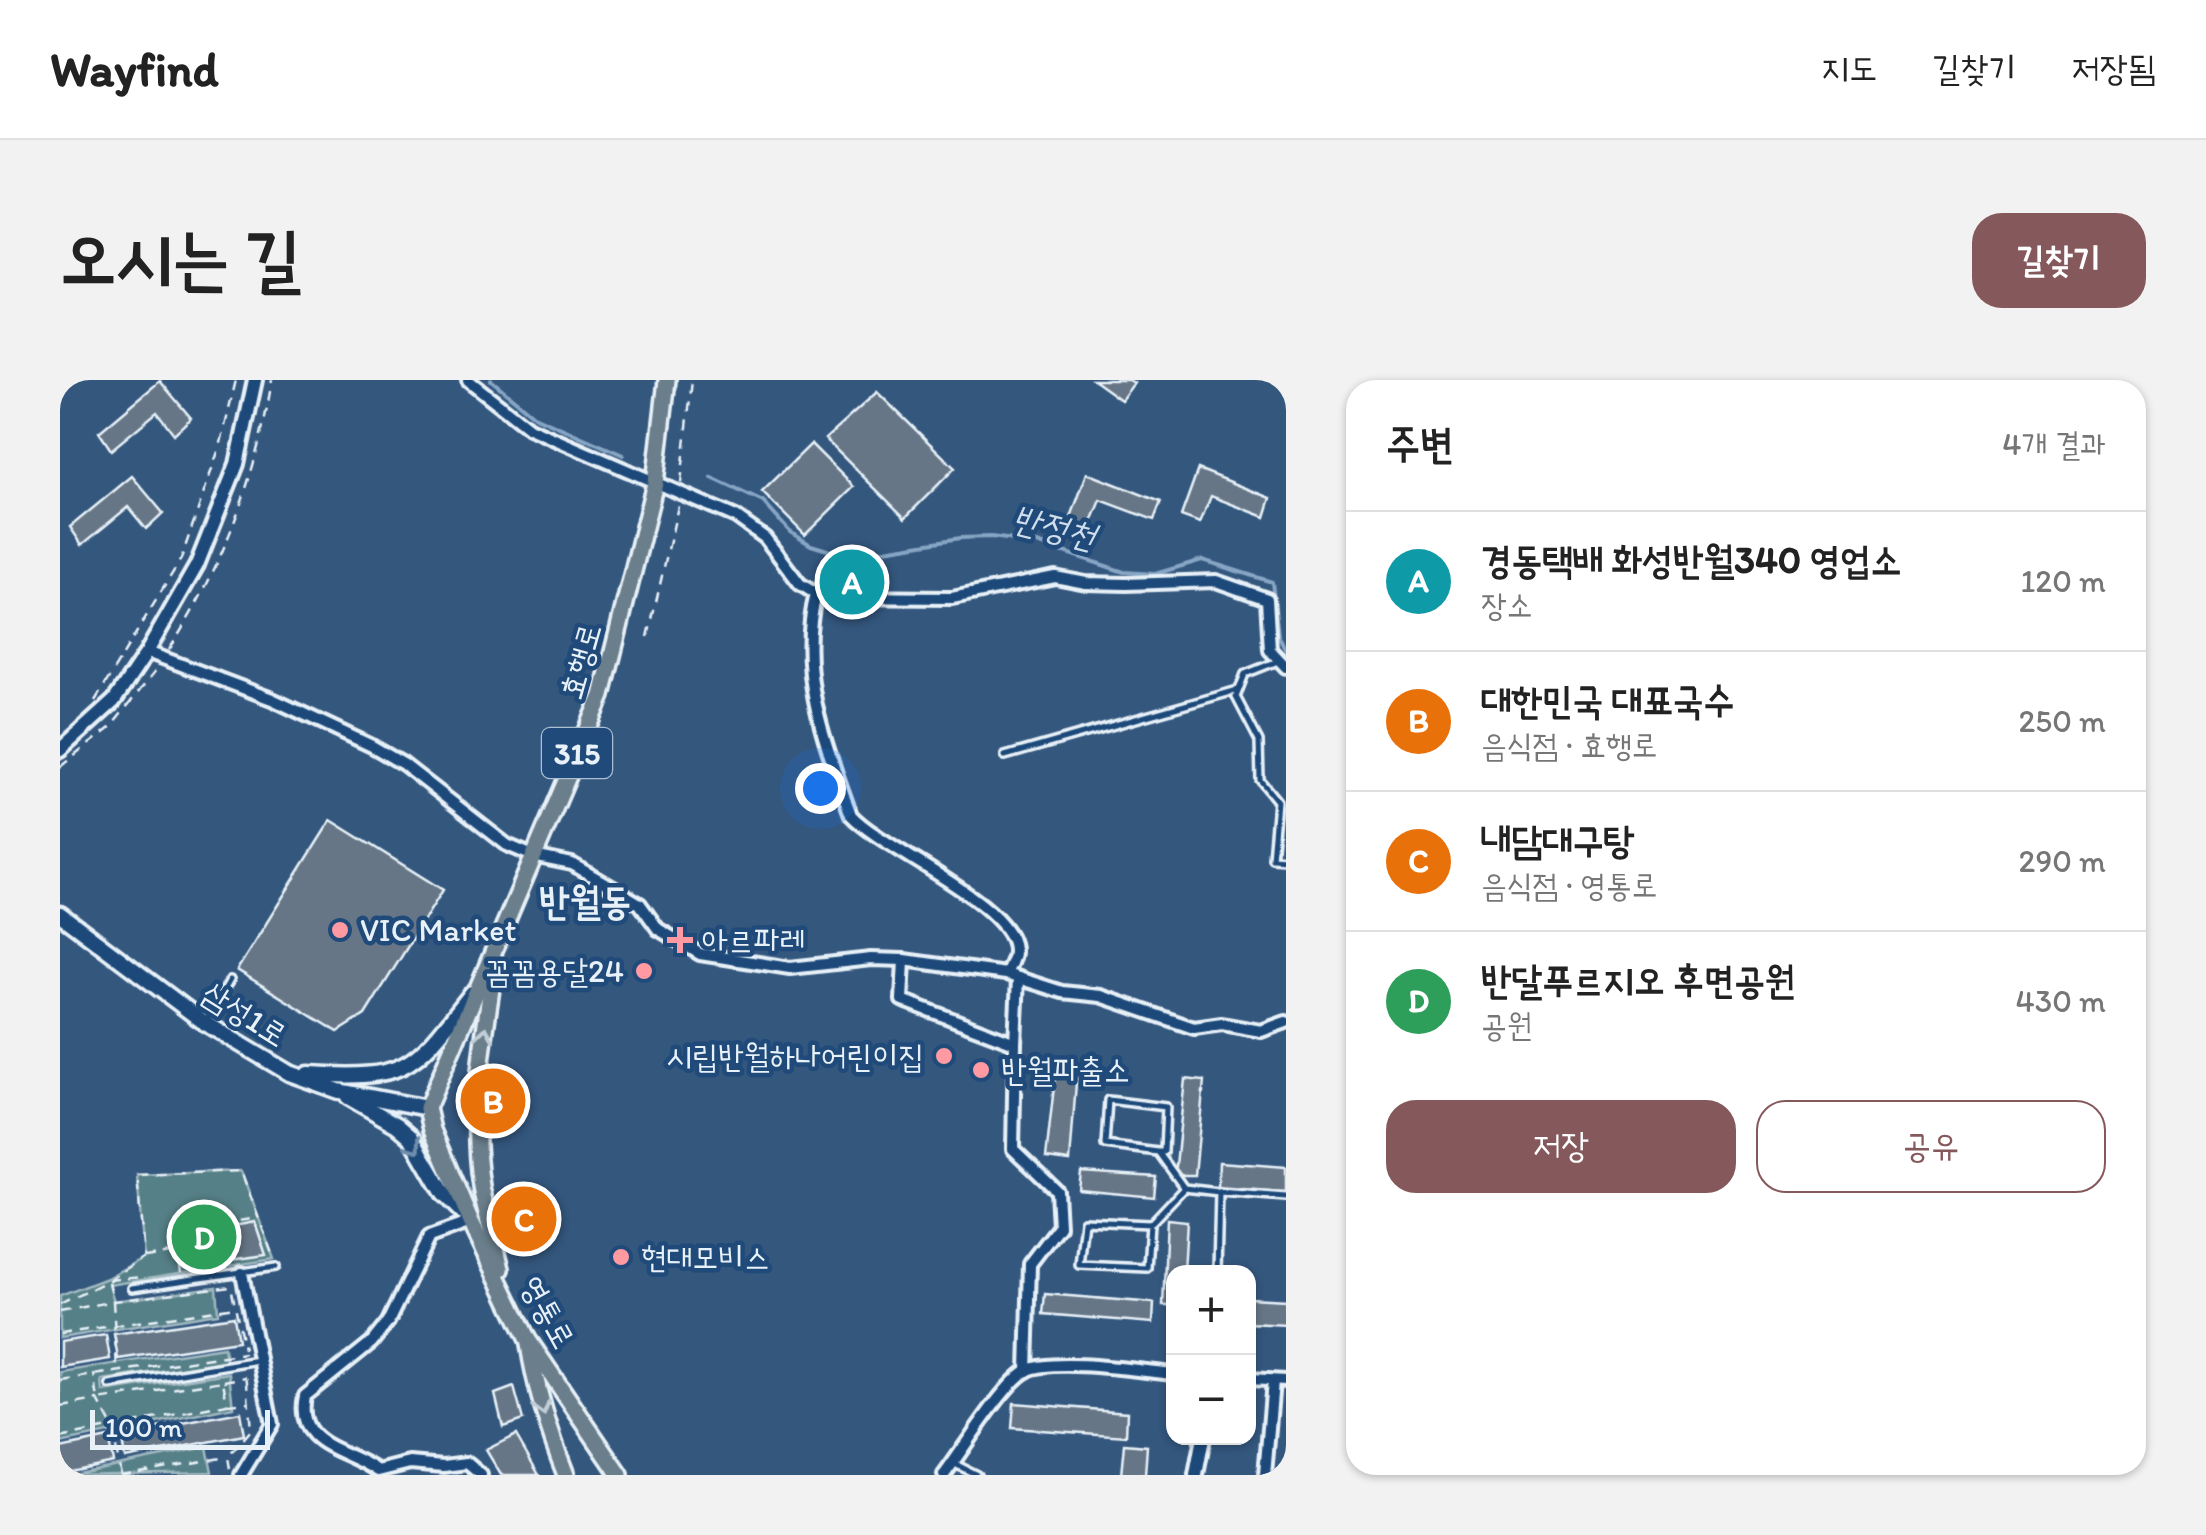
<!DOCTYPE html>
<html lang="ko">
<head>
<meta charset="utf-8">
<style>
	:root { --surface:#fff; --page:#f2f2f2; --text:#222; --muted:#767676; --line:#e0e0e0; --accent:#85585c }
	body { margin:0; font-family:Itim,"Poor Story",sans-serif; background:var(--page); color:var(--text) }
	.controls { position:absolute; right:30px; bottom:30px; display:grid; overflow:hidden; border-radius:20px; box-shadow:0 2px 8px #0004 }
	.controls button { width:90px; height:90px; display:grid; place-items:center; padding:0; border:0; border-bottom:2px solid var(--line); background:var(--surface); color:var(--text); font:50px sans-serif }
	.scale { position:absolute; left:30px; bottom:25px; width:180px; box-sizing:border-box; padding-left:10px; border:5px solid #e8f1f8; border-top:0; font-size:28px; line-height:35px; white-space:nowrap; color:#e8f1f8; -webkit-text-stroke:8px #1f4a7a; paint-order:stroke }
	.you { position:absolute; left:760px; top:408px; width:35px; height:35px; margin:-25px; border:8px solid #fff; border-radius:50%; background:#1a73e8; box-shadow:0 0 0 15px #1a73e833 }
	.badge { display:grid; place-items:center; width:65px; height:65px; border-radius:50%; background:var(--accent); color:#fff; font-size:32px; font-weight:700 }
	.pin { position:absolute; translate:-50% -50%; border:5px solid #fff; box-shadow:0 2px 10px #0006 }
	.list { margin:0; padding:0; list-style:none }
	h2 { display:flex; justify-content:space-between; align-items:center; height:130px; margin:0; padding:0 40px; font-size:42px }
	h2 small { font-size:32px; font-weight:400; color:var(--muted) }
	.list li { display:grid; grid-template-columns:65px 1fr auto; gap:30px; align-items:center; box-sizing:border-box; height:140px; padding:0 40px; border-top:2px solid var(--line) }
	.list b { display:block; font-size:38px; white-space:nowrap }
	.list p { margin:0; font-size:32px; white-space:nowrap; color:var(--muted) }
	.list em { font-size:32px; font-style:normal; color:var(--muted) }
	.actions { display:flex; gap:20px; padding:30px 40px }
	.actions a { flex:1; padding:22px 0; border:2px solid var(--accent); border-radius:30px; text-align:center; font-size:35px; color:var(--accent) }
	.actions .main { background:var(--accent); color:#fff }
	.map { position:relative; flex:none; width:1226px; height:1095px; overflow:hidden; border-radius:30px }
	header { display:flex; align-items:center; gap:60px; box-sizing:border-box; height:140px; padding:0 50px; background:var(--surface); border-bottom:2px solid var(--line) }
	header strong { font-size:48px }
	nav { display:flex; gap:55px; margin-inline-start:auto; font-size:35px }
	.intro { display:flex; align-items:center; justify-content:space-between; box-sizing:border-box; height:240px; padding:0 60px }
	h1 { margin:0; font-size:70px }
	.button { padding:25px 45px; border-radius:30px; background:var(--accent); color:#fff; font-size:35px; font-weight:700 }
	main { display:flex; gap:60px; padding:0 60px }
	aside { flex:1; background:var(--surface); border-radius:30px; box-shadow:0 2px 8px #0004 }
	.map>svg:first-child { display:block }
</style>
</head>
<body>
<header>
<strong>Wayfind</strong>
<nav><a>지도</a><a>길찾기</a><a>저장됨</a></nav>
</header>
<div class="intro"><h1>오시는 길</h1><a class="button">길찾기</a></div>
<main>
<div class="map">
<svg width="1226" height="1095" viewBox="0 0 1226 1095">
	<rect width="100%" height="100%" fill="#34577e"/>
	<filter id="ink" filterUnits="userSpaceOnUse"><feTurbulence type="fractalNoise" baseFrequency=".01" numOctaves="2"/><feDisplacementMap in="SourceGraphic" scale="20" xChannelSelector="R" yChannelSelector="G"/><feConvolveMatrix kernelMatrix="1 2 1 2 8 2 1 2 1" color-interpolation-filters="sRGB"/></filter>
	<g filter="url(#ink)">
		<g fill="#578087" stroke="#a0b8c0" stroke-width="2.5">
			<path d="M 181,791 L 214,879 L 49,905 L 54,921 L 156,907 L 158,933 L 0,958 L 0,916 L 47,898 L 84,877 L 77,795 Z"/>
			<path d="M 164,967 L 166,981 L 42,1000 L 43,1012 L 169,993 L 173,1027 L 0,1063 L 0,992 Z"/>
			<path d="M 147,1067 L 152,1092 L 8,1095 Z"/>
		</g>
		<g fill="none" stroke-linecap="round" stroke-linejoin="round">
			<g stroke="#87a5c4" stroke-width="4">
				<path d="M 431,0 L 476,37 L 563,75"/>
				<path d="M 652,98 L 703,122 L 730,152 L 751,165 L 787,176 L 900,158 L 931,157 L 977,163 L 1064,192 L 1095,194 L 1142,180 L 1212,202 L 1218,255 L 1226,271"/>
			</g>
		</g>
		<g fill="#667686" stroke="#e8f1f8" stroke-width="2.5">
			<path d="M 1033,0 L 1069,0 L 1074,3 L 1061,20 Z"/>
			<path d="M 100,1 L 131,38 L 114,54 L 97,32 L 51,70 L 39,52 Z"/>
			<path d="M 817,12 L 895,88 L 845,138 L 765,59 Z"/>
			<path d="M 751,64 L 794,107 L 745,155 L 702,112 Z"/>
			<path d="M 1138,89 L 1211,118 L 1205,137 L 1151,116 L 1140,143 L 1121,136 Z"/>
			<path d="M 1027,93 L 1101,122 L 1094,140 L 1041,120 L 1030,147 L 1010,140 Z"/>
			<path d="M 72,96 L 103,133 L 86,149 L 68,127 L 22,165 L 10,147 Z"/>
			<path d="M 807,193 L 809,208 L 778,211 L 776,196 Z"/>
			<path d="M 271,440 L 383,510 L 305,635 L 278,652 L 177,590 Z"/>
			<path d="M 996,688 L 1017,690 L 1010,781 L 986,778 Z"/>
			<path d="M 1125,699 L 1144,701 L 1135,795 L 1115,795 Z"/>
			<path d="M 1159,782 L 1226,787 L 1226,812 L 1158,808 Z"/>
			<path d="M 1021,792 L 1096,797 L 1094,817 L 1019,810 Z"/>
			<path d="M 1107,839 L 1127,841 L 1124,892 L 1114,892 L 1114,925 L 1103,925 Z"/>
			<path d="M 195,842 L 206,875 L 125,886 L 121,856 Z"/>
			<path d="M 985,914 L 1094,923 L 1093,943 L 983,934 Z"/>
			<path d="M 1188,918 L 1226,920 L 1226,945 L 1188,943 Z"/>
			<path d="M 174,936 L 178,961 L 58,979 L 54,954 Z"/>
			<path d="M 46,955 L 50,979 L 0,987 L 0,962 Z"/>
			<path d="M 454,1007 L 463,1040 L 443,1047 L 435,1014 Z"/>
			<path d="M 954,1023 L 1067,1032 L 1066,1056 L 952,1048 Z"/>
			<path d="M 180,1032 L 184,1055 L 65,1078 L 61,1055 Z"/>
			<path d="M 456,1055 L 479,1095 L 441,1095 L 426,1070 Z"/>
			<path d="M 48,1058 L 53,1082 L 0,1093 L 0,1068 Z"/>
			<path d="M 1064,1064 L 1087,1066 L 1085,1095 L 1061,1095 Z"/>
		</g>
		<g fill="none" stroke-linecap="round" stroke-linejoin="round">
			<g stroke="#e8f1f8" stroke-width="12">
				<g id="service">
					<path d="M 1218,281 L 1185,294 L 1176,317 L 1199,361 L 1200,400 L 1217,421 L 1212,478 L 1226,479"/>
					<path d="M 945,376 L 1178,310"/>
					<path d="M 146,641 L 170,600"/>
					<path d="M 1098,772 L 1104,772 L 1106,727 L 1048,720 L 1045,765 L 1098,772 L 1124,808 L 1159,812"/>
					<path d="M 1090,844 L 1024,841 L 1019,885 L 1087,888 L 1090,844 L 1124,808"/>
					<path d="M 1157,892 L 1159,812 L 1226,817"/>
					<path d="M 72,908 L 216,887"/>
					<path d="M 50,1005 L 198,980"/>
					<path d="M 893,1083 L 917,1095"/>
				</g>
			</g>
			<g stroke="#e8f1f8" stroke-width="18">
				<g id="minor">
					<path d="M 408,0 L 469,48 L 676,137 L 705,158 L 740,204 L 756,214 L 776,217 L 892,218 L 995,197 L 1026,203 L 1066,204 L 1156,201 L 1207,219 L 1210,270 L 1226,287"/>
					<path d="M 756,214 C 736,291 765,363 791,435 C 823,470 957,525 954,572 C 954,579 949,587 946,594"/>
					<path d="M 87,272 L 212,319 L 312,366 L 343,384 L 447,465 L 473,476 L 512,484 L 545,503 L 580,524 L 598,549 L 640,574 L 730,588 L 811,579 L 844,580 L 946,594 L 1002,612 L 1041,616 L 1134,648 L 1162,644 L 1201,651 L 1226,642"/>
					<path d="M 844,580 L 842,620 L 955,663 L 953,769 L 997,811 L 999,846 L 970,884 L 967,991"/>
					<path d="M 955,663 L 958,598"/>
					<path d="M 411,842 L 369,857 L 328,942 L 312,962 L 245,1016 C 234,1067 287,1068 318,1091 L 350,1083 L 384,1086 L 407,1083 L 421,1095"/>
					<path d="M 1188,999 L 1226,1001"/>
					<path d="M 181,1095 L 212,1044 L 182,893"/>
					<path d="M 884,1095 C 903,1070 942,1006 966,991 C 991,977 1082,991 1114,994"/>
					<path d="M 1205,1095 L 1213,1001"/>
				</g>
			</g>
			<g stroke="#e8f1f8" stroke-width="20">
				<g id="tertiary">
					<path d="M 0,370 L 54,321 L 87,272 L 137,185 L 177,84 L 195,0"/>
					<path d="M 1136,1095 L 1143,1058"/>
				</g>
			</g>
			<g stroke="#e8f1f8" stroke-width="21">
				<g id="secondary">
					<path d="M 0,534 L 145,643 L 229,693 L 279,711 L 367,728"/>
					<path d="M 248,694 C 348,700 352,690 412,613"/>
					<path d="M 288,717 L 337,745 L 351,757 L 384,814 L 407,837"/>
				</g>
			</g>
			<g stroke="#e8f1f8" stroke-width="22">
				<g id="primary">
					<path d="M 435,581 C 425,654 409,732 421,806 C 426,834 435,862 441,889"/>
					<path d="M 469,964 C 476,1010 489,1052 506,1095"/>
					<path d="M 560,1095 L 468,960 L 411,842 L 372,750 L 367,728 L 542,316 L 595,103 L 607,0"/>
				</g>
			</g>
			<g stroke="#e8f1f8" stroke-width="2.5" stroke-dasharray="10 8" stroke-linecap="butt">
				<path d="M 621,103 L 632,0"/>
				<path d="M 588,257 L 618,126"/>
				<path d="M 109,270 C 163,187 196,98 212,0"/>
				<path d="M 35,321 L 121,179 L 161,63 L 176,0"/>
				<path d="M 0,387 L 50,348 L 97,289"/>
				<path d="M 85,877 L 117,872"/>
				<path d="M 121,893 L 115,851 L 197,838"/>
				<path d="M 49,900 L 82,897"/>
				<path d="M 49,902 L 53,921 L 171,906 L 184,969"/>
				<path d="M 0,925 L 49,900 L 84,877 L 77,795 L 181,791 L 214,879"/>
				<path d="M 0,932 L 53,921 L 57,990"/>
				<path d="M 0,954 L 175,927"/>
				<path d="M 0,1000 L 185,973"/>
				<path d="M 164,1001 L 186,997"/>
				<path d="M 168,1024 L 189,1022"/>
				<path d="M 0,1026 L 38,1020 L 52,1047 L 61,1095"/>
				<path d="M 0,1058 L 167,1024 L 163,1001 L 38,1020 L 34,994"/>
				<path d="M 170,1089 L 168,1077 L 191,1050 L 186,991"/>
				<path d="M 61,1095 L 167,1077"/>
			</g>
			<use href="#service" stroke="#1f4a7a" stroke-width="5"/>
			<use href="#minor" stroke="#1f4a7a" stroke-width="10"/>
			<use href="#tertiary" stroke="#1f4a7a" stroke-width="12"/>
			<use href="#secondary" stroke="#1f4a7a" stroke-width="14"/>
			<use href="#primary" stroke="#6b7e8b" stroke-width="15"/>
		</g>
		<defs><path id="oneway-chevron" d="M-2-3.5L2.5 0L-2 3.5" fill="none" stroke-width="1.6" stroke-linecap="round" stroke-linejoin="round" transform="scale(2.5)"/></defs>
		<g stroke="#c2ced7">
			<use href="#oneway-chevron" transform="translate(425 654) rotate(-82)"/>
			<use href="#oneway-chevron" transform="translate(482 1029) rotate(74)"/>
		</g>
		<use stroke="#6f8dac" href="#oneway-chevron" transform="translate(355 766) rotate(54)"/>
	</g>
	<g fill="#ff9aa2" stroke="#1f4a7a" stroke-width="4">
		<circle cx="280" cy="550" r="10"/>
		<path d="M615 545h10v10h10v10h-10v10h-10v-10h-10v-10h10z"/>
		<circle cx="584" cy="591" r="10"/>
		<circle cx="884" cy="676" r="10"/>
		<circle cx="921" cy="690" r="10"/>
		<circle cx="561" cy="877" r="10"/>
	</g>
	<g text-anchor="middle" dominant-baseline="central" stroke-width="9" stroke-linejoin="round" paint-order="stroke">
		<rect fill="#1f4a7a" stroke="#acbfd2" stroke-width="2.5" x="482" y="348" width="70" height="50" rx="8"/>
		<g font-size="30" font-weight="bold" fill="#e8f1f8">
			<text x="517" y="373">315</text>
		</g>
		<g font-size="32" fill="#e8f1f8" stroke="#1f4a7a">
			<text transform="translate(520 281) rotate(-74)">효행로</text>
			<text transform="translate(185 634) rotate(32)">삼성1로</text>
			<text transform="translate(488 932) rotate(61)">영통로</text>
		</g>
		<g font-size="32" fill="#e8f1f8" stroke="#1f4a7a" text-anchor="start">
			<text x="300" y="550">VIC Market</text>
			<text x="642" y="560">아르파레</text>
			<text x="564" y="591" text-anchor="end">꼼꼼용달24</text>
			<text x="864" y="676" text-anchor="end">시립반월하나어린이집</text>
			<text x="941" y="690">반월파출소</text>
			<text x="581" y="877">현대모비스</text>
		</g>
		<g font-size="35" font-style="italic" fill="#d0deeb" stroke="#1f4a7a">
			<text transform="translate(994 147) rotate(14)">반정천</text>
		</g>
		<g font-size="38" font-weight="bold" fill="#e8f1f8" stroke="#1f4a7a">
			<text x="525" y="521">반월동</text>
		</g>
	</g>
</svg>
<div class="controls">
<button>+</button>
<button>−</button>
</div>
<div class="scale">100 m</div>
<div class="you"></div>
<div class="pin badge" style="left:792px;top:202px;background:#0f9aa8">A</div>
<div class="pin badge" style="left:433px;top:721px;background:#e8710a">B</div>
<div class="pin badge" style="left:464px;top:839px;background:#e8710a">C</div>
<div class="pin badge" style="left:144px;top:857px;background:#2e9e5b">D</div>
</div>
<aside>
<h2>주변<small>4개 결과</small></h2>
<ul class="list">
<li><span class="badge" style="background:#0f9aa8">A</span><div><b>경동택배 화성반월340 영업소</b><p>장소</p></div><em>120 m</em></li>
<li><span class="badge" style="background:#e8710a">B</span><div><b>대한민국 대표국수</b><p>음식점 · 효행로</p></div><em>250 m</em></li>
<li><span class="badge" style="background:#e8710a">C</span><div><b>내담대구탕</b><p>음식점 · 영통로</p></div><em>290 m</em></li>
<li><span class="badge" style="background:#2e9e5b">D</span><div><b>반달푸르지오 후면공원</b><p>공원</p></div><em>430 m</em></li>
</ul>
<div class="actions"><a class="main">저장</a><a>공유</a></div>
</aside>
</main>
</body>
</html>
